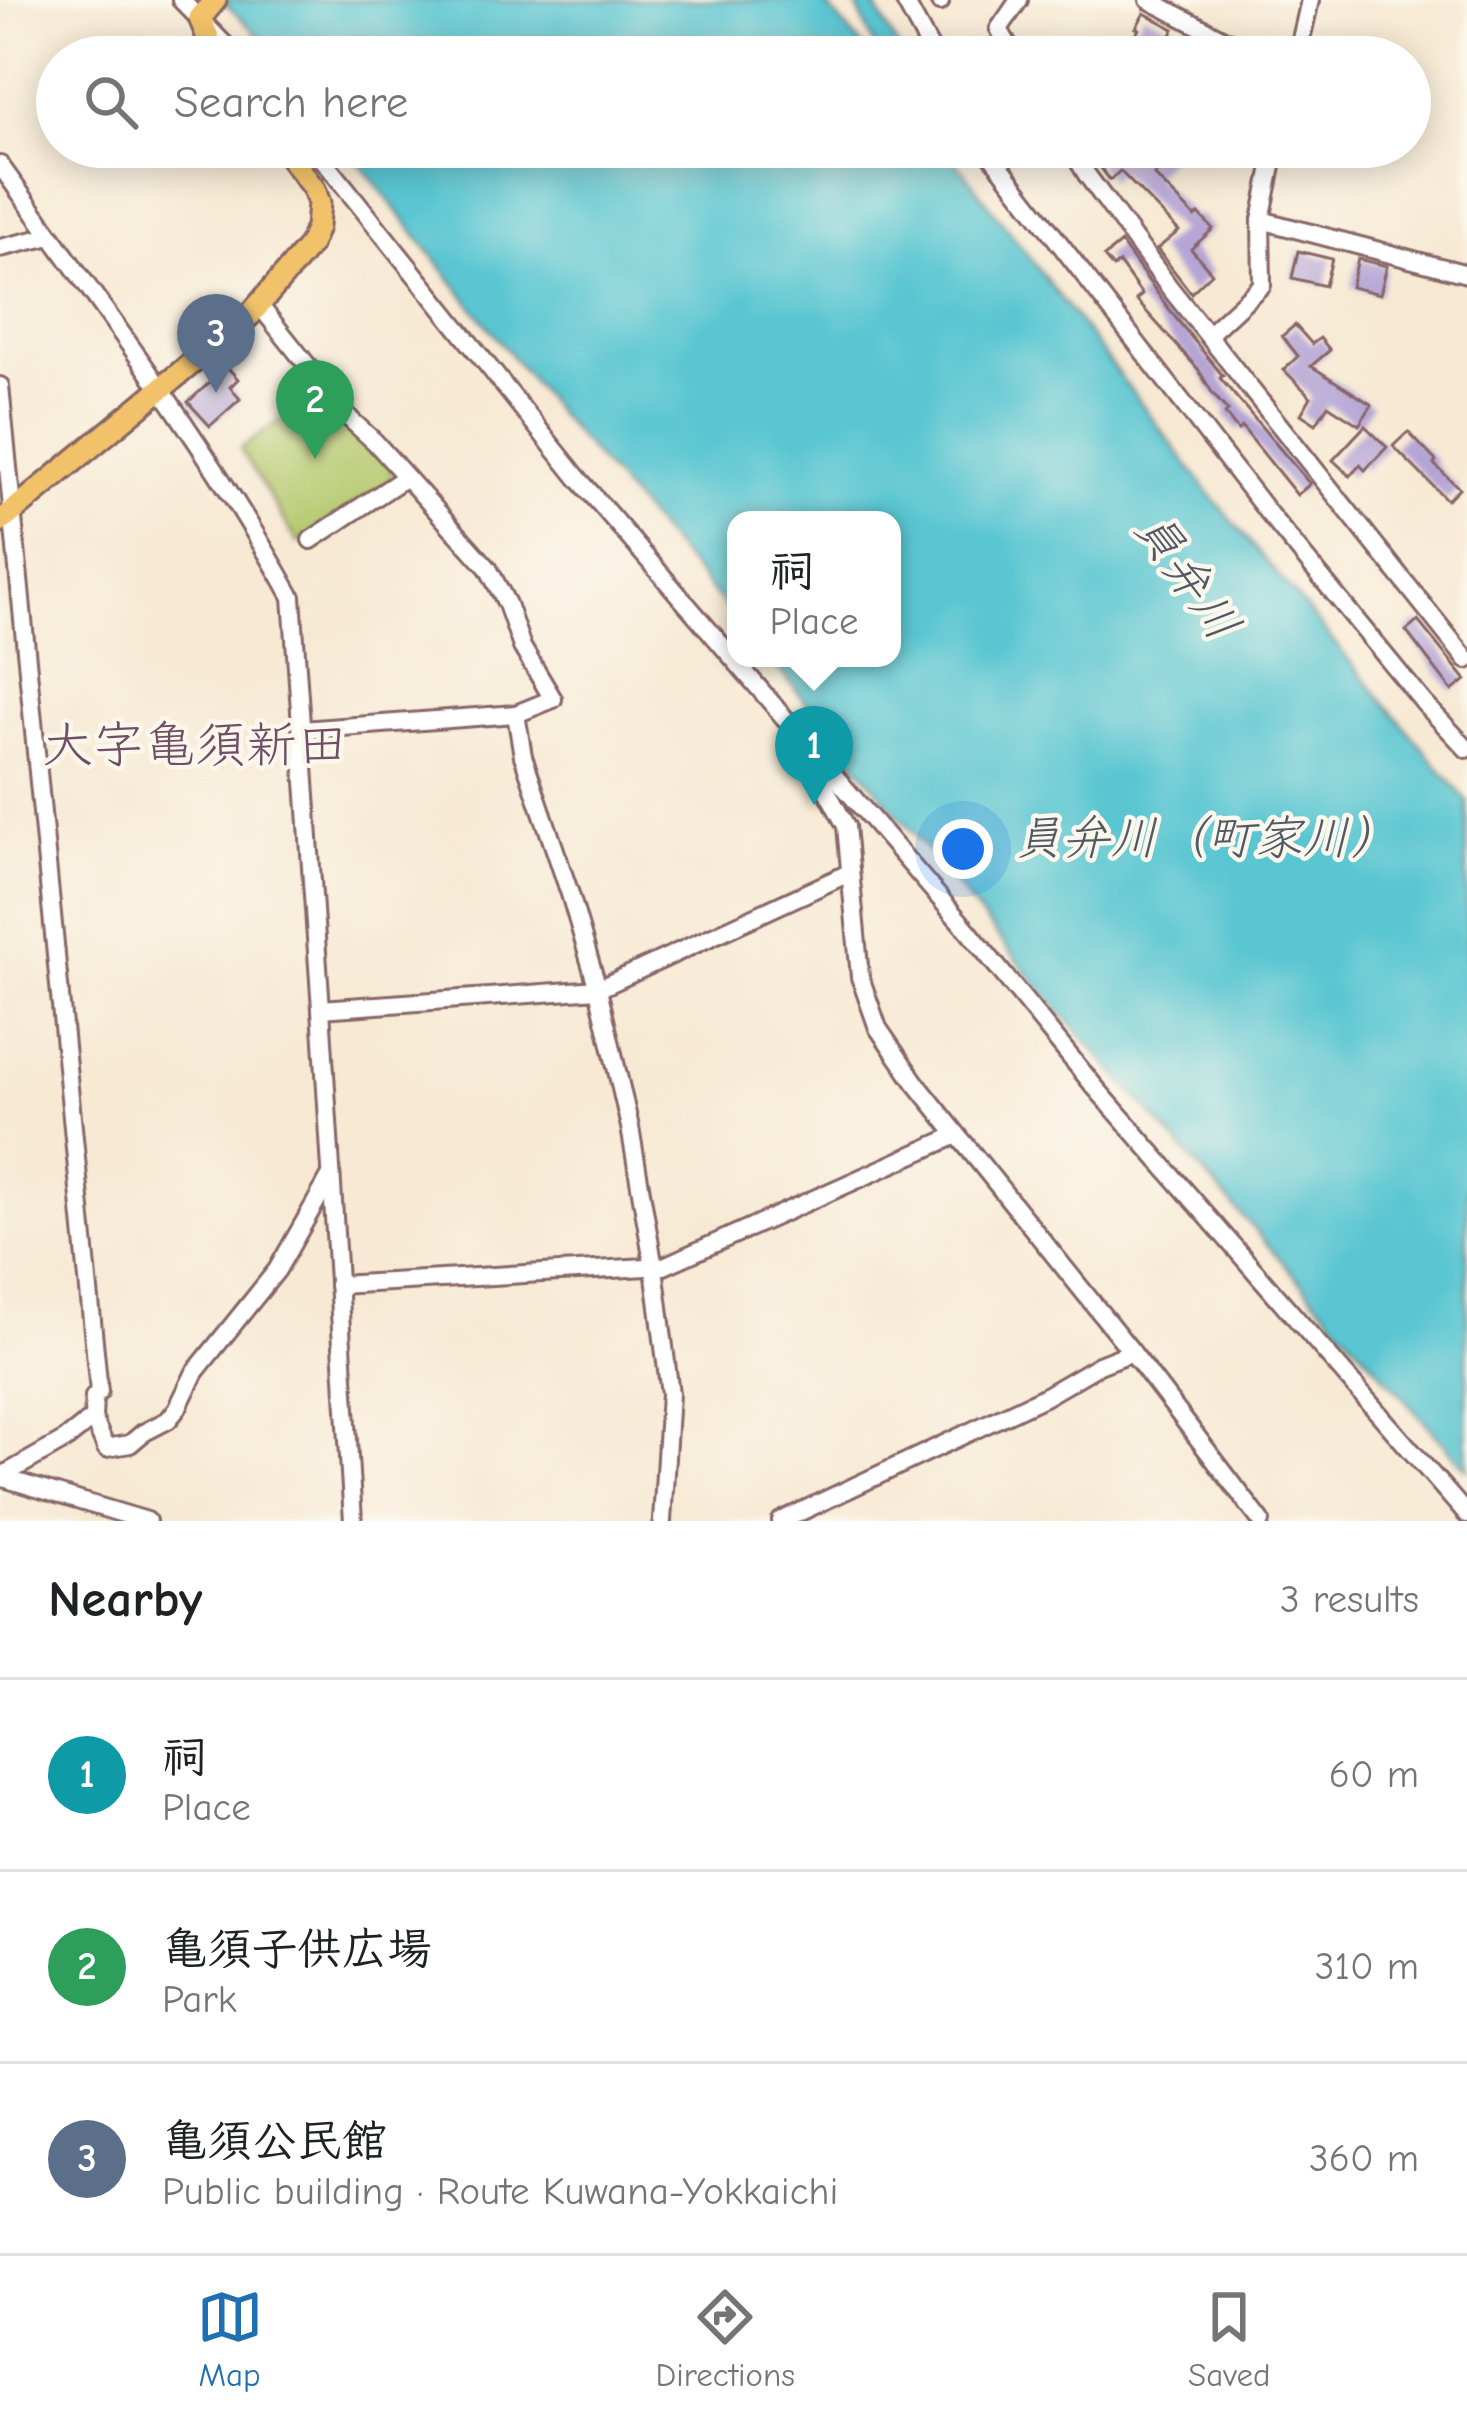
<!DOCTYPE html>
<html lang="en">
<head>
<meta charset="utf-8">
<style>
	:root { --surface:#fff; --page:#f6f6f6; --text:#202124; --muted:#757577; --line:#e0e0e0; --accent:#1f6fb2 }
	body { margin:0; font-family:"Comic Neue","Klee One",sans-serif; background:var(--page); color:var(--text) }
	.you { position:absolute; left:963px; top:849px; width:42px; height:42px; margin:-30px; border:9px solid #fff; border-radius:50%; background:#1a73e8; box-shadow:0 0 0 18px #1a73e833 }
	.badge { display:grid; place-items:center; width:78px; height:78px; border-radius:50%; background:var(--accent); color:#fff; font-size:39px; font-weight:700 }
	.pin { position:absolute; translate:-50% -99px; filter:drop-shadow(0 3px 6px #0008) }
	.pin::after { content:''; position:absolute; top:63px; width:42px; height:36px; background:inherit; clip-path:polygon(0 0,100% 0,50% 100%) }
	.popup { position:absolute; left:727px; top:511px; width:174px; height:156px; box-sizing:border-box; display:grid; place-content:center; border-radius:24px; background:var(--surface); filter:drop-shadow(0 3px 9px #0005); font-size:39px; white-space:nowrap; color:var(--muted) }
	.popup b { font-size:45px; color:var(--text) }
	.popup::after { content:''; position:absolute; left:50%; top:100%; margin-left:-24px; border:24px solid transparent; border-top-color:var(--surface) }
	.list { margin:0; padding:0; list-style:none }
	h2 { display:flex; justify-content:space-between; align-items:center; height:156px; margin:0; padding:0 48px; font-size:51px }
	h2 small { font-size:39px; font-weight:400; color:var(--muted) }
	.list li { display:grid; grid-template-columns:78px 1fr auto; gap:36px; align-items:center; box-sizing:border-box; height:192px; padding:0 48px; border-top:3px solid var(--line) }
	.list b { display:block; font-size:45px; white-space:nowrap }
	.list p { margin:0; font-size:39px; white-space:nowrap; color:var(--muted) }
	.list em { font-size:39px; font-style:normal; color:var(--muted) }
	.icon { flex:none; width:66px; height:66px; fill:none; stroke:currentColor; stroke-width:2; stroke-linecap:round; stroke-linejoin:round }
	.map { position:relative; flex:none; width:1467px; height:1521px; overflow:hidden }
	.search { position:absolute; background:var(--surface); box-shadow:0 6px 30px #0003; left:36px; right:36px; top:36px; height:132px; display:flex; align-items:center; gap:30px; box-sizing:border-box; padding:0 42px; border-radius:66px; color:var(--muted); font-size:45px }
	.sheet { height:732px; background:var(--surface) }
	nav { display:flex; justify-content:space-around; align-items:center; box-sizing:border-box; height:168px; border-top:3px solid var(--line); background:var(--surface); font-size:33px; color:var(--muted) }
	nav a { display:grid; justify-items:center; gap:6px }
	nav .on { color:var(--accent) }
	.map>svg:first-child { display:block }
</style>
</head>
<body>
<div class="map">
<svg width="1467" height="1521" viewBox="0 0 1467 1521">
	<rect width="100%" height="100%" fill="#fbf7ec"/>
	<filter id="ink" filterUnits="userSpaceOnUse"><feTurbulence type="fractalNoise" baseFrequency=".00833" numOctaves="2"/><feDisplacementMap in="SourceGraphic" scale="24" xChannelSelector="R" yChannelSelector="G"/><feConvolveMatrix kernelMatrix="1 2 1 2 8 2 1 2 1" color-interpolation-filters="sRGB"/></filter>
	<filter id="wash" filterUnits="userSpaceOnUse"><feTurbulence type="fractalNoise" baseFrequency=".004" numOctaves="4" result="noise"/><feDisplacementMap in="SourceGraphic" scale="48" xChannelSelector="R" yChannelSelector="G"/><feGaussianBlur stdDeviation="2.7" result="paint"/><feColorMatrix in="noise" values="0 0 0 0 0 0 0 0 0 0 0 0 0 0 0 0 0 1.4 0 .05"/><feComposite in="paint" operator="in"/></filter>
	<g filter="url(#wash)">
		<rect width="100%" height="100%" fill="#f7e9d3"/>
		<path fill="#b3c76b" stroke="#7e734b" stroke-width="3" d="M 321,391 L 393,469 L 391,481 L 298,543 L 240,449 Z"/>
		<g fill="#5ac6d1" stroke="#52727e" stroke-width="3">
			<path d="M 221,0 L 822,0 L 868,53 L 874,45 L 854,0 L 872,0 L 903,57 L 274,57 L 251,28 Z"/>
			<path d="M 347,147 L 945,147 L 1213,498 L 1467,801 L 1467,1469 L 1049,999 L 770,658 L 892,658 L 892,520 L 736,520 L 736,619 L 555,411 Z"/>
		</g>
		<g id="blocks">
			<g fill="#b5a5d5">
				<path d="M 1144,13 L 1174,29 L 1171,35 L 1195,49 L 1199,43 L 1227,57 L 1125,57 L 1139,29 L 1136,28 Z"/>
				<path d="M 1085,147 L 1180,147 L 1154,175 L 1195,217 L 1199,214 L 1213,229 L 1191,249 L 1212,273 L 1191,293 L 1157,249 L 1179,231 L 1120,171 L 1110,180 Z"/>
				<path d="M 1121,243 L 1171,312 L 1223,376 L 1220,378 L 1310,484 L 1297,495 L 1242,427 L 1238,430 L 1225,414 L 1228,411 L 1213,394 L 1198,369 L 1136,300 L 1142,295 L 1119,263 L 1113,268 L 1104,257 Z"/>
				<path d="M 1298,251 L 1332,259 L 1325,286 L 1292,278 Z"/>
				<path d="M 1358,259 L 1387,266 L 1380,294 L 1351,287 Z"/>
				<path d="M 1295,325 L 1312,344 L 1320,338 L 1330,350 L 1311,366 L 1372,405 L 1359,425 L 1328,405 L 1316,424 L 1301,414 L 1311,397 L 1284,370 L 1298,356 L 1282,336 Z"/>
				<path d="M 227,367 L 238,379 L 230,387 L 240,399 L 210,426 L 188,402 Z"/>
				<path d="M 1365,426 L 1387,447 L 1365,470 L 1360,465 L 1350,476 L 1333,460 Z"/>
				<path d="M 1408,432 L 1436,461 L 1434,464 L 1459,488 L 1447,500 L 1393,446 Z"/>
				<path d="M 1418,621 L 1466,680 L 1452,691 L 1406,631 Z"/>
			</g>
		</g>
	</g>
	<g filter="url(#ink)">
		<use href="#blocks" fill-opacity="0" stroke="#876666" stroke-width="3"/>
		<g fill="none" stroke-linecap="round" stroke-linejoin="round">
			<g stroke="#876666" stroke-width="22">
				<g id="minor">
					<path d="M 181,0 L 237,57"/>
					<path d="M 904,0 L 935,57"/>
					<path d="M 939,0 L 940,2"/>
					<path d="M 1149,0 L 1258,57"/>
					<path d="M 1015,57 L 999,29 L 1019,0"/>
					<path d="M 1297,57 L 1310,0"/>
					<path d="M 313,147 L 577,477 L 969,932 L 1094,1086 L 1467,1515"/>
					<path d="M 985,147 L 1269,514 L 1424,703 L 1467,749"/>
					<path d="M 1070,147 L 1087,175 L 1170,288 L 1467,660"/>
					<path d="M 1276,147 L 1261,220 L 1467,274"/>
					<path d="M 0,165 C 101,306 207,444 292,597 L 321,1009 L 353,1521"/>
					<path d="M 0,248 L 51,236"/>
					<path d="M 260,306 L 351,420 L 375,442 L 488,568 L 507,604 L 522,647 L 553,699 L 516,714 L 302,730"/>
					<path d="M 1208,335 L 1262,285 L 1261,220"/>
					<path d="M 0,386 L 99,1392 L 94,1397 L 93,1418 L 65,1440 L 0,1477"/>
					<path d="M 311,540 L 406,477"/>
					<path d="M 516,714 L 523,756 L 570,894 L 598,989 L 630,1127 L 654,1268 L 670,1394 L 662,1521"/>
					<path d="M 810,760 L 846,826 L 860,977 L 878,1028 L 915,1082 L 1132,1352 L 1261,1521"/>
					<path d="M 321,1009 L 598,989 L 849,873"/>
					<path d="M 338,1285 L 664,1266 L 957,1135"/>
					<path d="M 93,1418 L 106,1448 L 130,1444 L 143,1433 L 168,1420 L 177,1409 L 195,1372 L 277,1270 L 330,1177"/>
					<path d="M 0,1477 L 147,1521"/>
					<path d="M 781,1521 L 1044,1397 L 1099,1365 L 1132,1352"/>
				</g>
			</g>
			<g stroke="#876666" stroke-width="27">
				<g id="major">
					<path d="M 215,0 L 200,18 L 216,57"/>
					<path d="M 0,522 L 250,315 L 310,245 L 317,227 L 319,203 L 314,189 L 283,147"/>
				</g>
			</g>
			<use href="#minor" stroke="#fff" stroke-width="16"/>
			<use href="#major" stroke="#f2c26a" stroke-width="21"/>
		</g>
	</g>
	<g text-anchor="middle" dominant-baseline="central" stroke-width="9" stroke-linejoin="round" paint-order="stroke">
		<g font-size="48" font-style="italic" fill="#505965" stroke="#fbf7ec">
			<text transform="translate(1187 576) rotate(55)">員弁川</text>
			<text x="1206" y="838">員弁川（町家川）</text>
		</g>
		<g font-size="51" fill="#6f4e66" stroke="#fbf7ec">
			<text x="195" y="745">大字亀須新田</text>
		</g>
	</g>
</svg>
<div class="you"></div>
<div class="pin badge" style="left:814px;top:805px;background:#0f9aa8">1</div>
<div class="popup"><b>祠</b>Place</div>
<div class="pin badge" style="left:315px;top:459px;background:#2e9e5b">2</div>
<div class="pin badge" style="left:216px;top:393px;background:#5c6f8a">3</div>
<div class="search"><svg class="icon" aria-label="search" viewBox="0 0 24 24"><circle cx="10" cy="10" r="6"/><path d="M15 15l6 6"/></svg>Search here</div>
</div>
<section class="sheet">
<h2>Nearby<small>3 results</small></h2>
<ul class="list">
<li><span class="badge" style="background:#0f9aa8">1</span><div><b>祠</b><p>Place</p></div><em>60 m</em></li>
<li><span class="badge" style="background:#2e9e5b">2</span><div><b>亀須子供広場</b><p>Park</p></div><em>310 m</em></li>
<li><span class="badge" style="background:#5c6f8a">3</span><div><b>亀須公民館</b><p>Public building · Route Kuwana-Yokkaichi</p></div><em>360 m</em></li>
</ul>
</section>
<nav>
<a class="on"><svg class="icon" aria-label="map" viewBox="0 0 24 24"><path d="M3 6l6-2 6 2 6-2v14l-6 2-6-2-6 2zM9 4v14M15 6v14"/></svg>Map</a>
<a><svg class="icon" aria-label="directions" viewBox="0 0 24 24"><path d="M12 3l9 9-9 9-9-9zM9 14v-3h6M13 9l2 2-2 2"/></svg>Directions</a>
<a><svg class="icon" aria-label="saved" viewBox="0 0 24 24"><path d="M7 4h10v16l-5-4-5 4z"/></svg>Saved</a>
</nav>
</body>
</html>
